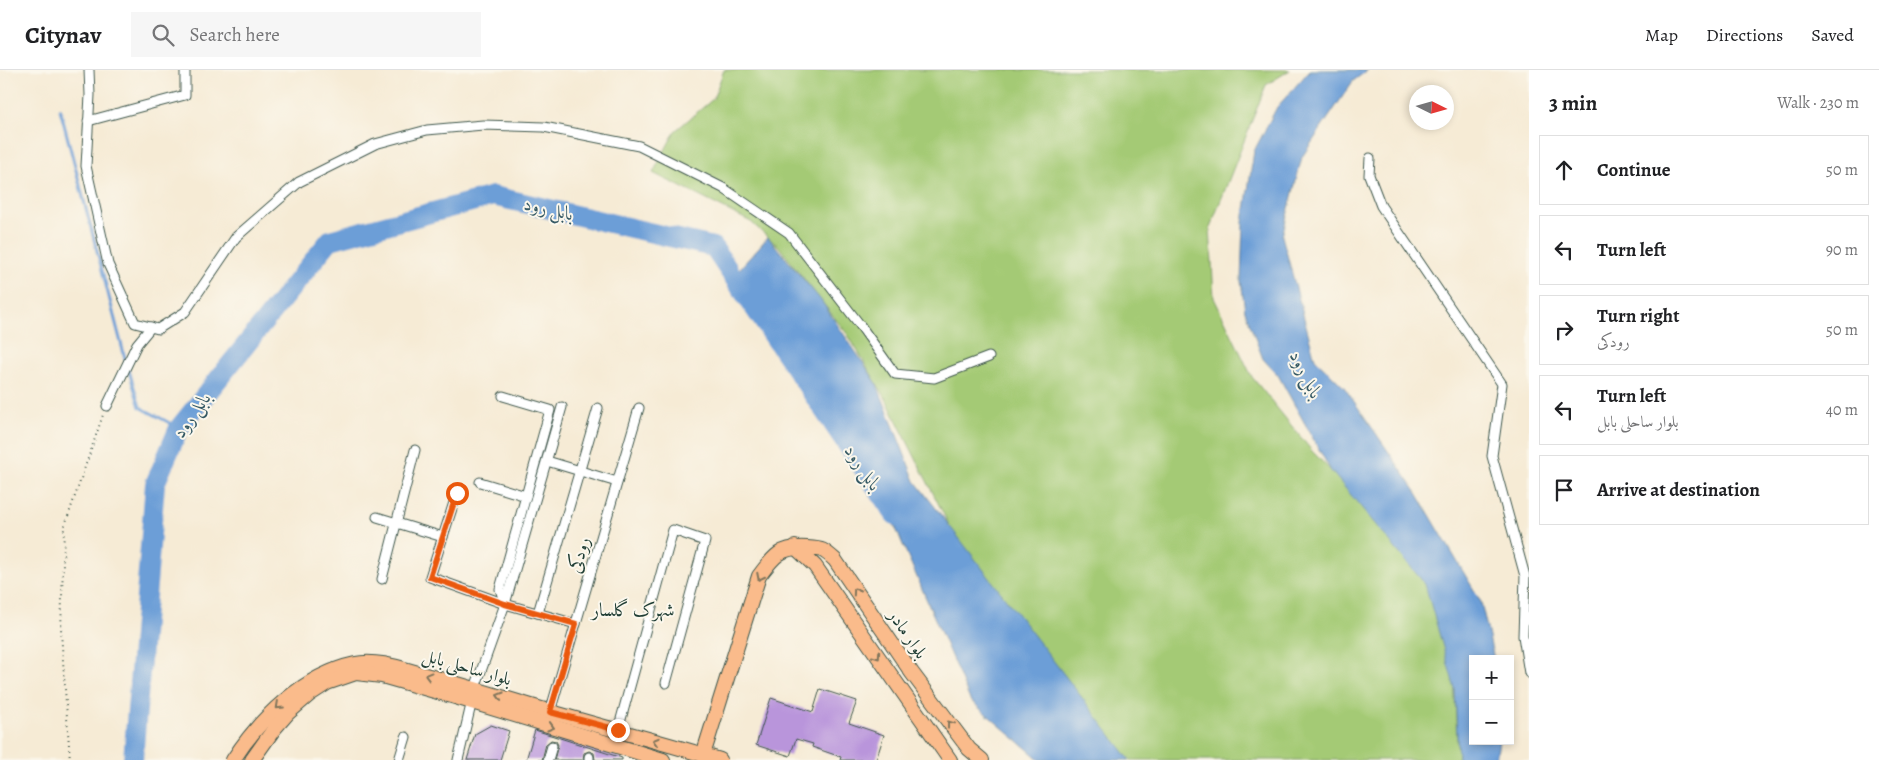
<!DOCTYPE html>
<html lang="en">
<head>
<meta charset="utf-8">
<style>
	:root { --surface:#fff; --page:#f6f6f6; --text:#202124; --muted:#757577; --line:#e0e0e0 }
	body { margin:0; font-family:Alegreya,Amiri,serif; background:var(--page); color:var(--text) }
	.controls { position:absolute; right:15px; bottom:15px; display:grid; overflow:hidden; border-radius:0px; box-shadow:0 2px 8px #0003 }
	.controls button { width:45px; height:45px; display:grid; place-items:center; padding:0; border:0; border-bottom:1px solid var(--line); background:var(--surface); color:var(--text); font:25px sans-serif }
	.compass { position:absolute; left:1409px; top:15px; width:45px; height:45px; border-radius:50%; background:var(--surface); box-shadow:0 2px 8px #0003; rotate:95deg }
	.stop { position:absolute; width:15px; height:15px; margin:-11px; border:4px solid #ea580c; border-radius:50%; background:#fff }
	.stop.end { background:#ea580c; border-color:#fff; box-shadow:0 1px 5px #0008 }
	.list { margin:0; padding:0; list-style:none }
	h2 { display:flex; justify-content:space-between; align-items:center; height:65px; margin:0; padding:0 20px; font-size:21px }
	h2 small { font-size:16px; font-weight:400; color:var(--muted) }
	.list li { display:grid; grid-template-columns:32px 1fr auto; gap:15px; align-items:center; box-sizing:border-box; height:70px; margin:0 10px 10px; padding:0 10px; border:1px solid var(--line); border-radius:0px }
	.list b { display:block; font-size:19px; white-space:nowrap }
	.list p { margin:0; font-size:16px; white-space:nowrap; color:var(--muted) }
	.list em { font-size:16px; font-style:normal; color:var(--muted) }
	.icon { flex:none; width:28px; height:28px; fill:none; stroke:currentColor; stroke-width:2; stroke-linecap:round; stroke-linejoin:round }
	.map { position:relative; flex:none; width:1529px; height:690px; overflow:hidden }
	header { display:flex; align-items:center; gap:30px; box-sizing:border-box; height:70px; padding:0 25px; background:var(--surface); border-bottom:1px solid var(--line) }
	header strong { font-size:24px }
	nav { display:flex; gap:28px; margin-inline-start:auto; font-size:18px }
	.search { width:350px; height:45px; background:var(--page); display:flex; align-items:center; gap:12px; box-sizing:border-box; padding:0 18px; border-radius:0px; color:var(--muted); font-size:19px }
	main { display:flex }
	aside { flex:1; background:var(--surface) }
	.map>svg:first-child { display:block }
</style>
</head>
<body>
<header>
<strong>Citynav</strong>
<div class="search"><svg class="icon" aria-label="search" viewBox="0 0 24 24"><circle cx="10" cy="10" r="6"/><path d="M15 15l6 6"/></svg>Search here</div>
<nav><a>Map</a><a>Directions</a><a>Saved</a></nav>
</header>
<main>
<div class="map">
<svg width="1529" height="690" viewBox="0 0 1529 690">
	<rect width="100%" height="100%" fill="#fbf7ec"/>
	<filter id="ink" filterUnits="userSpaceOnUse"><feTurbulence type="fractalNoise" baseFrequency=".02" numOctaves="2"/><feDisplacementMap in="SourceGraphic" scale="10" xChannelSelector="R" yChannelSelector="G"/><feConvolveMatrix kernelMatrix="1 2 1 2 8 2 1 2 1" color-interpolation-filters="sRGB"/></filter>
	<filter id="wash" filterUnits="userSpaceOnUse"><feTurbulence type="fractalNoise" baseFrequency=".0096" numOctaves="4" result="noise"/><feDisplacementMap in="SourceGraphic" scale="20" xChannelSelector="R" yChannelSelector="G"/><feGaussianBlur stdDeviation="1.12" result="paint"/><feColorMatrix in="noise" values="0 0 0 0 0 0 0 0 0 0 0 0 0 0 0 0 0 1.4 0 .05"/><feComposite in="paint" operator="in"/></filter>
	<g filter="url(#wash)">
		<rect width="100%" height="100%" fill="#f6ebd5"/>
		<path fill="#a4ca74" stroke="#628454" d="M 724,0 L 1290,0 L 1266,15 L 1210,158 L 1214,228 L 1252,307 L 1312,381 L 1359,430 L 1398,477 L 1435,527 L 1454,608 L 1458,690 L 1127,690 L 968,493 L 885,327 L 848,265 L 779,177 L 751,152 L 653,103 L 675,61 L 713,29 Z"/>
		<g fill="#6c9ed7" stroke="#466e86">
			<path d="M 1310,0 L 1368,0 L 1353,11 L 1302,87 L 1282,166 L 1315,289 L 1344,317 L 1417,423 L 1481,532 L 1494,589 L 1473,589 L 1473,671 L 1499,671 L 1496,690 L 1458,690 L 1455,619 L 1425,514 L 1331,401 L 1278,305 L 1263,289 L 1245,241 L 1241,211 L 1243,152 L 1254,81 L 1277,37 Z"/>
			<path d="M 768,167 L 820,229 L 876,312 L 915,411 L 1130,690 L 1040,690 L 970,630 L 881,424 L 733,206 Z"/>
		</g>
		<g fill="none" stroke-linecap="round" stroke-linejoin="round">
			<g stroke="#6c9ed7" stroke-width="3">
				<path d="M 60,39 L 126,292"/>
				<path d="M 128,298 L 140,337 L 179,358"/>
			</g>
			<path stroke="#6c9ed7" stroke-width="20" d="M 133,690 L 155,414 L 179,358 L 330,170 L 493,126 L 713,177 L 895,445"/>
		</g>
		<g id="blocks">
			<g fill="#b995db">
				<path d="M 820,619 L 857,631 L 849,653 L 884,665 L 876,690 L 840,690 L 841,687 L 812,677 L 813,674 L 796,669 L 790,686 L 756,675 L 771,628 L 813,642 Z"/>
				<path d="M 491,655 L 509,661 L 500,690 L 467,690 L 475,664 Z"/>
				<path d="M 535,660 L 622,688 L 622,690 L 595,690 L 594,683 L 589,681 L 584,683 L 583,690 L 554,690 L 558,675 L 556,671 L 551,670 L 546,674 L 542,690 L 526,690 Z"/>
			</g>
		</g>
	</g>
	<g filter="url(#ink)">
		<use href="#blocks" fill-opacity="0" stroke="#3f574c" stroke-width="1"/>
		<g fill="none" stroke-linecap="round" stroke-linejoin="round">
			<g stroke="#3f574c" stroke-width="11">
				<g id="minor">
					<path d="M 89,0 L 90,25 L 86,96 L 108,194 L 135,253 L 158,259 L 185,242 L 236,167 L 299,112 L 375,74 L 427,60 L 483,55 L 544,57 L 639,76 L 723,118 L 789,163 L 860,255 L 895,304 L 934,308 L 989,287"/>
					<path d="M 88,51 L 185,25 L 185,0"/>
					<path d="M 1370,88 L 1369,105 L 1381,136 L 1502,314 L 1492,386 L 1525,506 L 1523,566 L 1529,603"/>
					<path d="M 503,326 L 550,340 L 500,519 L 505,534"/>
					<path d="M 107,336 L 137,274 L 151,257"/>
					<path d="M 547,391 L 617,412"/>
					<path d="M 480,412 L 526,426"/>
					<path d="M 457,423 L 430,507 L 505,534 L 576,554"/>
					<path d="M 377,447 L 443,467"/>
					<path d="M 382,509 L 415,380"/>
					<path d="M 538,543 L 598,338"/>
					<path d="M 550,642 L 639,338"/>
					<path d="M 618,660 L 673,460 L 705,471 L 666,613"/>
					<path d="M 399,690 L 406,667"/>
					<path d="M 458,690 L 475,618 L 505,534 L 562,337"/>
					<path d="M 548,690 L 552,676"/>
					<path d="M 589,690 L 589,687"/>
				</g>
			</g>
			<g stroke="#3f574c" stroke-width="16">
				<g id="primary">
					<path d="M 795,477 L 815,496 L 950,690"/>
					<path d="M 703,685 L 759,506 C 774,486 781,476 807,478 C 823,479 823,479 835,490 L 912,603 L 969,679 L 982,690"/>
					<path d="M 233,690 C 260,648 304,605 355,594 C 377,589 403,599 425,605 C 467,616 507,629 548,641 C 605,658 663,672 720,690"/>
					<path d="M 252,690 L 274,659 L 288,643 L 310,624 L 327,613 L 356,603 L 382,606 L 452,626 L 663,690"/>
				</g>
			</g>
			<path stroke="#3f574c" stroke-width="2" stroke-dasharray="1 4" stroke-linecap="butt" d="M 70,690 L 61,562 L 64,458 L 103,345"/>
			<use href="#minor" stroke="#fff" stroke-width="9"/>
			<use href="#primary" stroke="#fabb8b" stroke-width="14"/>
		</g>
		<defs><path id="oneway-chevron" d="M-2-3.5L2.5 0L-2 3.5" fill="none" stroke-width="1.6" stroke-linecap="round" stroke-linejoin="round" transform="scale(1.25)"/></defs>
		<g stroke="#82765b">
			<use href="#oneway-chevron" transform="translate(760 507) rotate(117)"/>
			<use href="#oneway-chevron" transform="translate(856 521) rotate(-125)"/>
			<use href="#oneway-chevron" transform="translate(877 586) rotate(55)"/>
			<use href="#oneway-chevron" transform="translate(428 606) rotate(-165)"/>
			<use href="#oneway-chevron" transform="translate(500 626) rotate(-163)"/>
			<use href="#oneway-chevron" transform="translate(279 636) rotate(137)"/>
			<use href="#oneway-chevron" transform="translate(950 654) rotate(-127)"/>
			<use href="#oneway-chevron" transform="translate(551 657) rotate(17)"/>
			<use href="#oneway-chevron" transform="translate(656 671) rotate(-163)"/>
		</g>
	</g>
	<g fill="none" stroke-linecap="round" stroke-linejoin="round" filter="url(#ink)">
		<path stroke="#ea580c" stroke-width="6" d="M 457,423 L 430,507 L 505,534 L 576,554 L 550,642 L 618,660"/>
	</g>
	<g text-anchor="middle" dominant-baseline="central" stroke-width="4" stroke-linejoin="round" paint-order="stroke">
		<g font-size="18" fill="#1f3d34" stroke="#fbf7ec">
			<text transform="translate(579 485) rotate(-74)">رودکی</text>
			<text transform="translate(908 564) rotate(56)">بلوار مادر</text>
			<text transform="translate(467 597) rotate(16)">بلوار ساحلی بابل</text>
		</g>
		<g font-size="19" font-style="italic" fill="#365a65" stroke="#fbf7ec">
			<text transform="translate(549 139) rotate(13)">بابل رود</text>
			<text transform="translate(1306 305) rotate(63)">بابل رود</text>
			<text transform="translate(192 345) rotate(-55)">بابل رود</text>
			<text transform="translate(863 398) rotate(56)">بابل رود</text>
		</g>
		<g font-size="19" fill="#1f3d34" stroke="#fbf7ec">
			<text x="633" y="540">شهرک گلسار</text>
		</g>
	</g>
</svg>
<div class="controls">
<button>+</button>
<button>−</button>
</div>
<svg class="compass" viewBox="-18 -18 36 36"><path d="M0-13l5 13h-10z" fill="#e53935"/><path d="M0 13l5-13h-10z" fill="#757577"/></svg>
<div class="stop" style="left:457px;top:423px"></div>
<div class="stop end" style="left:618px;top:660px"></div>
</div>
<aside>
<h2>3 min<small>Walk · 230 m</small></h2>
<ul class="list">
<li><svg class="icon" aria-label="ahead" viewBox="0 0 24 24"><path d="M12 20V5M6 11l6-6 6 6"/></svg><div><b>Continue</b></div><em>50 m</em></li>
<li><svg class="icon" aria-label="left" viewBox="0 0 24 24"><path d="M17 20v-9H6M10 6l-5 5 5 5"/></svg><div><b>Turn left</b></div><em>90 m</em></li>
<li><svg class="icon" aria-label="right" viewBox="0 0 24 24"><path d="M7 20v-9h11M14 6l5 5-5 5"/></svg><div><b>Turn right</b><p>رودکی</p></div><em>50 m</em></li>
<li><svg class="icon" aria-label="left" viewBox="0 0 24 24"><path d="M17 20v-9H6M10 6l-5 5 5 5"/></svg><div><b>Turn left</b><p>بلوار ساحلی بابل</p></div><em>40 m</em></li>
<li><svg class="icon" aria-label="arrive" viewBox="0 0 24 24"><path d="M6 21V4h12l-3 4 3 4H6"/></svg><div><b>Arrive at destination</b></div></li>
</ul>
</aside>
</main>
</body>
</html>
